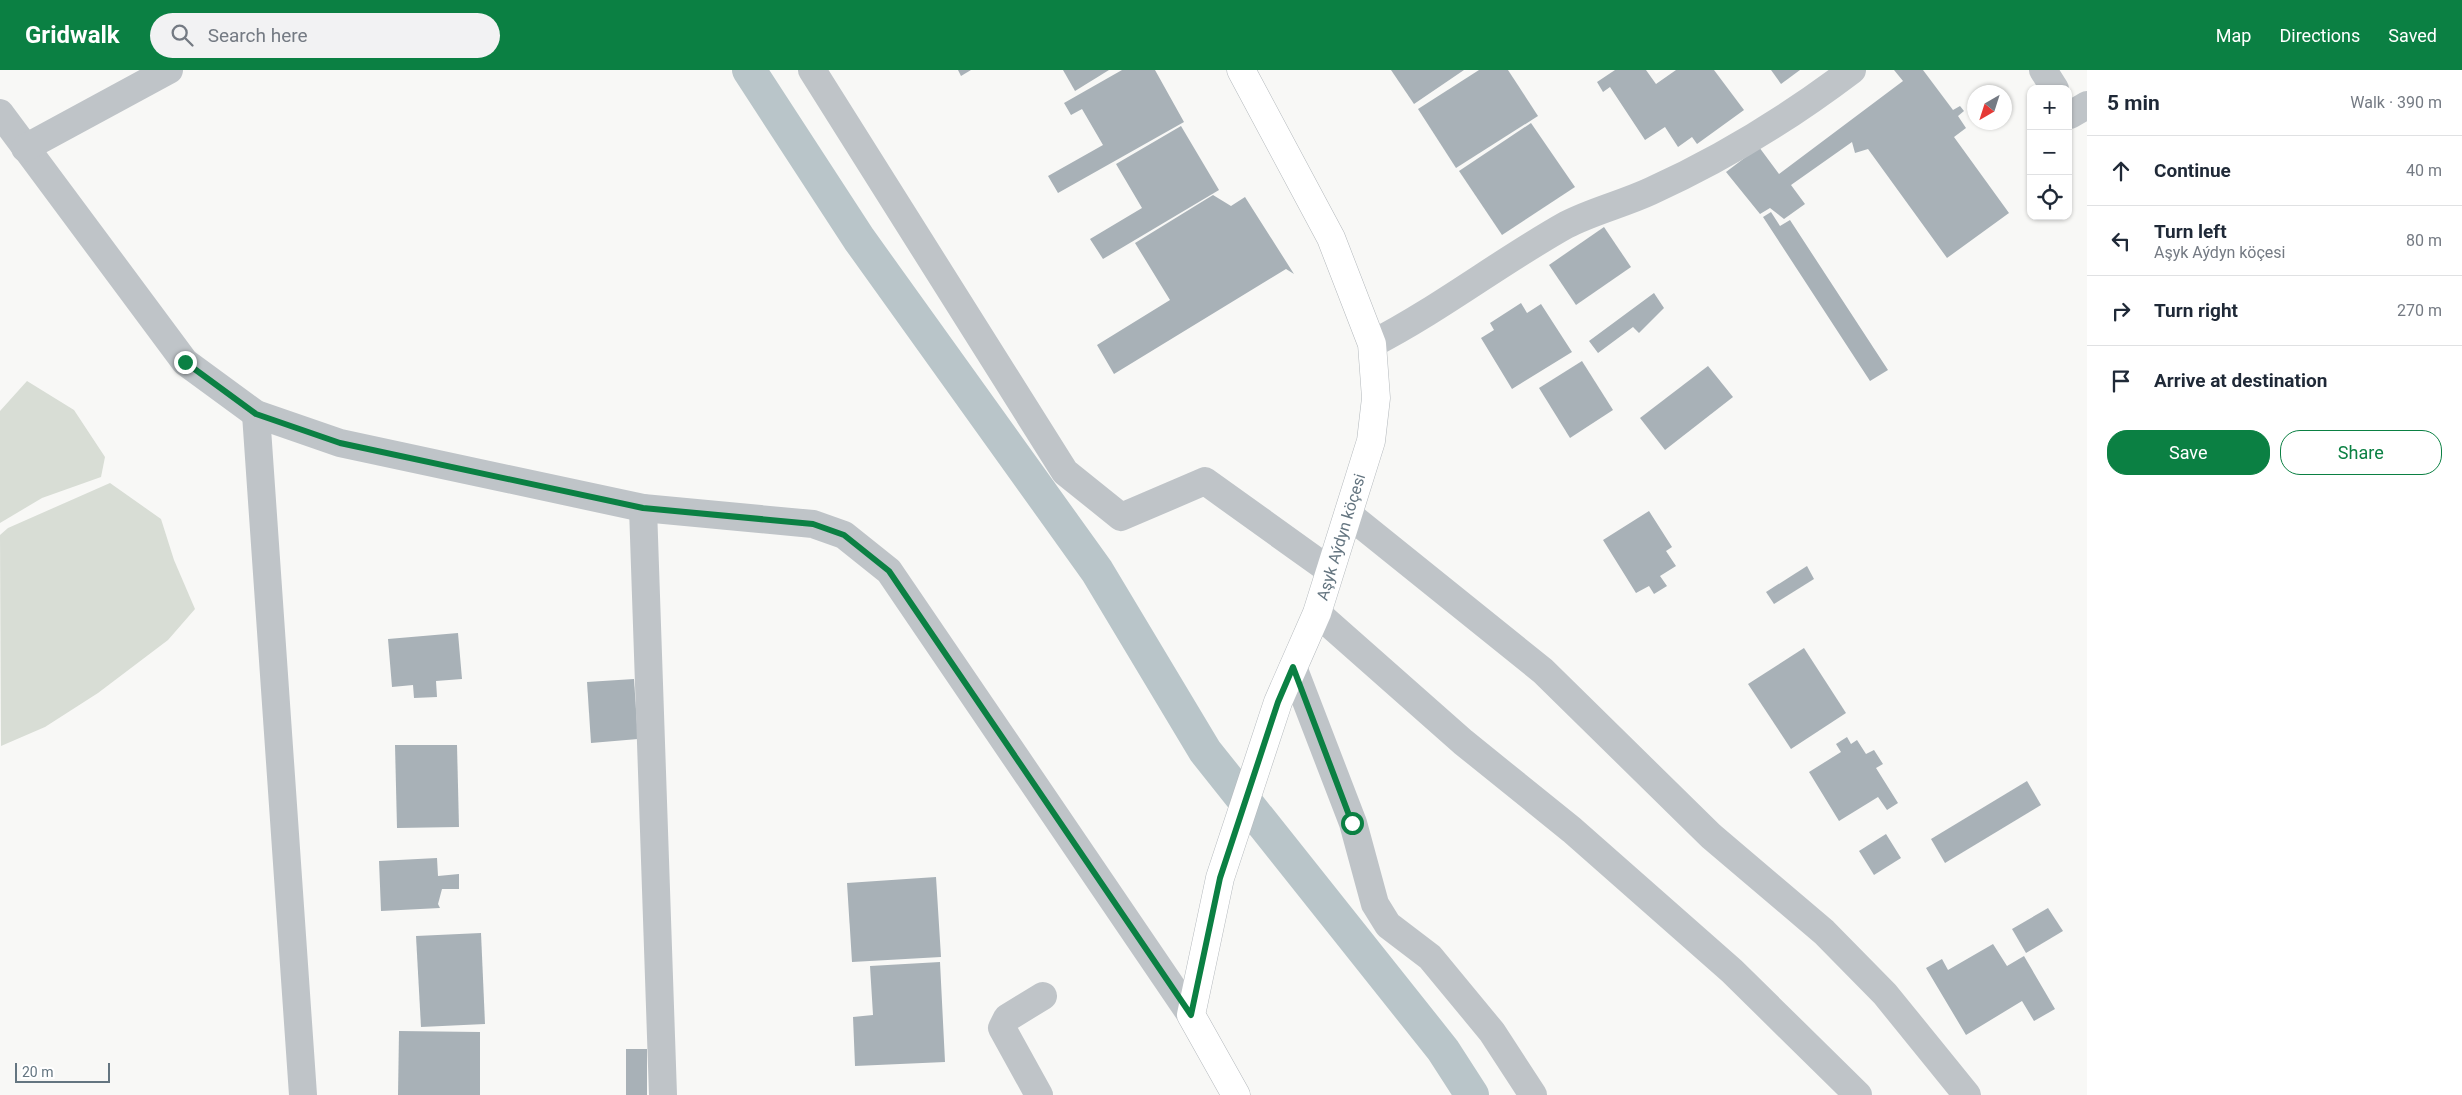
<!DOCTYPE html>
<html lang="en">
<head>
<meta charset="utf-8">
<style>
	:root { --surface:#fff; --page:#f2f2f3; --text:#1f2937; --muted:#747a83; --line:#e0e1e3; --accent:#0b8043 }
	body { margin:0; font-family:Roboto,sans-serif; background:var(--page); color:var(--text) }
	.controls { position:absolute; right:15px; top:15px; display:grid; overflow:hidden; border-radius:10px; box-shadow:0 1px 4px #0004 }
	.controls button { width:45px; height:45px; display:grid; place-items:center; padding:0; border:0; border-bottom:1px solid var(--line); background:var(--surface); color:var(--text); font:25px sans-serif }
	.compass { position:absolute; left:1967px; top:15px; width:45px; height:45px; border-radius:50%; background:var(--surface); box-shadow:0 1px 4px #0004; rotate:219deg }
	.scale { position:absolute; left:15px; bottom:12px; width:95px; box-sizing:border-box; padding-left:5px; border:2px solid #647580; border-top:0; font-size:14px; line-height:18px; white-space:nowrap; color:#647580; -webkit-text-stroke:4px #fff; paint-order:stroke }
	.stop { position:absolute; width:15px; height:15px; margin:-11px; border:4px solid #0b8043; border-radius:50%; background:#fff }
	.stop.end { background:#0b8043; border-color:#fff; box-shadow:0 1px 5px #0008 }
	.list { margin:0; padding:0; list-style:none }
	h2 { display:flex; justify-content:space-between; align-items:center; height:65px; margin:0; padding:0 20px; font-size:21px }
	h2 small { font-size:16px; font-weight:400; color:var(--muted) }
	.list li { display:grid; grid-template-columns:32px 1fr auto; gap:15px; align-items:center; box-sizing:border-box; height:70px; padding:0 20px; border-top:1px solid var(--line) }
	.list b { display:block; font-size:19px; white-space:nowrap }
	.list p { margin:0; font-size:16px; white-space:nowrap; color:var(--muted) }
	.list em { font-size:16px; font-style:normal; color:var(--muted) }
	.actions { display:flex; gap:10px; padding:15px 20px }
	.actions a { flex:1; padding:11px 0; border:1px solid var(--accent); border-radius:20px; text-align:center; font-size:18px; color:var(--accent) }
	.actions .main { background:var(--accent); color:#fff }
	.icon { flex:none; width:28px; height:28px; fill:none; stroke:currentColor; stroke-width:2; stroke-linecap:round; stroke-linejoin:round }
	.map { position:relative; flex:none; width:2087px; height:1025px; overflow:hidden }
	header { display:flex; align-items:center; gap:30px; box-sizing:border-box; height:70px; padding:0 25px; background:var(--accent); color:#fff }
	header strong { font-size:24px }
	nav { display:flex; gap:28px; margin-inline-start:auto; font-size:18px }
	.search { width:350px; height:45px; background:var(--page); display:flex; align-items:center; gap:12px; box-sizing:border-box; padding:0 18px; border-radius:28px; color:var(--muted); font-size:19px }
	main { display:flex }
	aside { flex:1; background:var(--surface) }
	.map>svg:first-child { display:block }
</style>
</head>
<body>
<header>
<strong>Gridwalk</strong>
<div class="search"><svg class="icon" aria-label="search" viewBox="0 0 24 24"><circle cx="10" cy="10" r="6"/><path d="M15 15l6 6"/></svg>Search here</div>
<nav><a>Map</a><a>Directions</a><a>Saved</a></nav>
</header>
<main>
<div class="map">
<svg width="2087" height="1025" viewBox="0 0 2087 1025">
	<rect width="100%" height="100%" fill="#f8f8f6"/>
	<g fill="#d8ddd5">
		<path d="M 27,311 L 74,340 L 105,387 L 101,407 L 42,428 L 0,453 L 0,341 Z"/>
		<path d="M 110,413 L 161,449 L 174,490 L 195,539 L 168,570 L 98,623 L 45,657 L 1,676 L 0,465 L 8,458 Z"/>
	</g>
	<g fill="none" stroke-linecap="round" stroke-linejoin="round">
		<path stroke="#b9c5c9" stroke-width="34" d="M 749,0 L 859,169 L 1097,501 L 1205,681 L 1443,980 L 1472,1025"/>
	</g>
	<g fill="#a8b1b7">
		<path d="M 958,0 L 971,0 L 961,6 Z"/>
		<path d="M 1063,0 L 1109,0 L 1075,21 Z"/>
		<path d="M 1122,0 L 1155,0 L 1184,52 L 1058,123 L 1048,106 L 1103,75 L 1082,39 L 1071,45 L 1064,33 Z"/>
		<path d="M 1391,0 L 1464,0 L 1414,34 Z"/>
		<path d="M 1479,0 L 1508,0 L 1538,46 L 1456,98 L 1418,39 Z"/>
		<path d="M 1615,0 L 1646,0 L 1656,14 L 1676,0 L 1714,0 L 1744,40 L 1697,74 L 1692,67 L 1678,77 L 1665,57 L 1645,70 L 1610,17 L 1603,22 L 1597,12 Z"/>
		<path d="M 1771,0 L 1800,0 L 1781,14 Z"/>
		<path d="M 1894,0 L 1923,0 L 1953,40 L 1960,36 L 1964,41 L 1958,46 L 1966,58 L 1954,67 L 2009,143 L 1947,188 L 1868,79 L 1855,83 L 1852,72 L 1791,115 L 1805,134 L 1784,149 L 1770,138 L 1760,144 L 1726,102 L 1759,77 L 1779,104 L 1903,11 Z"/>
		<path d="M 1531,53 L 1575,117 L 1502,165 L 1459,101 Z"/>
		<path d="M 1181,56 L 1219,120 L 1103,189 L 1090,169 L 1142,138 L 1116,94 Z"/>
		<path d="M 1213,125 L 1231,136 L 1245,127 L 1294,204 L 1286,199 L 1114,304 L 1097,275 L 1170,230 L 1135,173 Z"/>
		<path d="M 1771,142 L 1780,156 L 1790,150 L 1888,300 L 1870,311 L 1763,147 Z"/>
		<path d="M 1604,157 L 1631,197 L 1576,235 L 1549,195 Z"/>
		<path d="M 1654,223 L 1664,238 L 1639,263 L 1633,257 L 1598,283 L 1589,271 Z"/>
		<path d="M 1521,233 L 1527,243 L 1541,234 L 1572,282 L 1512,319 L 1481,268 L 1494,260 L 1490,253 Z"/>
		<path d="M 1582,291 L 1613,340 L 1570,368 L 1539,318 Z"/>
		<path d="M 1708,296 L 1733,327 L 1665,380 L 1640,348 Z"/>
		<path d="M 1649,441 L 1672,477 L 1666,481 L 1676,496 L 1660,506 L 1667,516 L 1654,524 L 1649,516 L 1636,523 L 1603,470 Z"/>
		<path d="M 1807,496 L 1814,509 L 1774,534 L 1766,522 Z"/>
		<path d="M 458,563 L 462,609 L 436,611 L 437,627 L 414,628 L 413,615 L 392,617 L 388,569 Z"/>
		<path d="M 1804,578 L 1846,643 L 1791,679 L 1748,614 Z"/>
		<path d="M 634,609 L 638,669 L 591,673 L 587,612 Z"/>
		<path d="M 1847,667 L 1851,674 L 1857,670 L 1866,684 L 1874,680 L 1883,694 L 1876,698 L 1898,733 L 1887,740 L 1878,727 L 1839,751 L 1809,702 L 1841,682 L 1836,674 Z"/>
		<path d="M 395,675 L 457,675 L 459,757 L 397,758 Z"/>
		<path d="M 2027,711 L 2041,735 L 1945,793 L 1931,769 Z"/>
		<path d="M 1886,764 L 1901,788 L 1874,805 L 1859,781 Z"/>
		<path d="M 437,788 L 438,806 L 459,804 L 459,819 L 442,819 L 438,834 L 440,838 L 381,841 L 379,791 Z"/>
		<path d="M 936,807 L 941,887 L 852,892 L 847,813 Z"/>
		<path d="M 2048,838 L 2063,861 L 2026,883 L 2012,859 Z"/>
		<path d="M 481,863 L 485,954 L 421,957 L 416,866 Z"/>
		<path d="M 1993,874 L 2007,896 L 2024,886 L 2055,939 L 2034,951 L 2022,931 L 1966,965 L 1926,898 L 1942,889 L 1948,900 Z"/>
		<path d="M 940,892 L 945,992 L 855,996 L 853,947 L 873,945 L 870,896 Z"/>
		<path d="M 399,961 L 480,962 L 480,1025 L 398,1025 Z"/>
		<rect x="626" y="979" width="21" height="46"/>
	</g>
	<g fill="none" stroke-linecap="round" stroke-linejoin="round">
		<g stroke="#b3b8bc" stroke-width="29">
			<path id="major" d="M 1236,1025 L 1191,945 L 1220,808 L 1278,632 L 1317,543 L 1371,371 L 1376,328 L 1372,274 L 1331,168 L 1241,0"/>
		</g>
		<g stroke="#bfc4c8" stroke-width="28">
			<path d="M 812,0 L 1065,402 L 1121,447 L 1205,411 L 1329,500"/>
			<path d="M 2043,0 L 2055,19"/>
			<path d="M 2068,42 L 2070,45 L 2087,35"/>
			<path d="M 0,43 L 185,292 L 256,344 L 340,373 L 643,438 L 813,454 L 844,465 L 889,501 L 1191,945"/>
			<path d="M 25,78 L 169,0"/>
			<path d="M 1372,274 C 1440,239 1500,192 1566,155 C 1593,141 1623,134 1651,121 C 1722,89 1790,47 1852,0"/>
			<path d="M 256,344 L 303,1025"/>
			<path d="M 643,438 L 663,1025"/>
			<path d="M 1348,444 L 1543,601 L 1711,766 L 1824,862 L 1885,924 L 1967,1025"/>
			<path d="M 1317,543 L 1463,672 L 1572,760 L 1732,901 L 1858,1025"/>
			<path d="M 1293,597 L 1353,753 L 1375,834 L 1388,855 L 1430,887 L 1492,962 L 1533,1025"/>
			<path d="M 1039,1025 L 1002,958 L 1007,948 L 1043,926"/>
		</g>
		<use href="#major" stroke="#fff" stroke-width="28"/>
	</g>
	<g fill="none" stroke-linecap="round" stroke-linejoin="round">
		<path stroke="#0b8043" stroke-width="6" d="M 185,292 L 256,344 L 340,373 L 643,438 L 813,454 L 844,465 L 889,501 L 1191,945 L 1220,808 L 1278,632 L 1293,597 L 1352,753"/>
	</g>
	<g text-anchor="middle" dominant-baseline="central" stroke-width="5" stroke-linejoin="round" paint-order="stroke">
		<g font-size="16" fill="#647580" stroke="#fff">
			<text transform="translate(1341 467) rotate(-73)">Aşyk Aýdyn köçesi</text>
		</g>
	</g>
</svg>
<div class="controls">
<button>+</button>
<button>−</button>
<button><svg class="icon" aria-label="locate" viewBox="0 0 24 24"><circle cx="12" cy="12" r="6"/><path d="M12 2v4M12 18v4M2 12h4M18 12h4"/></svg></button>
</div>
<svg class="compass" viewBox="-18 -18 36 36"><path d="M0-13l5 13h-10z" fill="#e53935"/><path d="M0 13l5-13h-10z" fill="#747a83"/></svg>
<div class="scale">20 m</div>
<div class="stop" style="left:1352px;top:753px"></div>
<div class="stop end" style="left:185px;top:292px"></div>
</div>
<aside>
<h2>5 min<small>Walk · 390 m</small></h2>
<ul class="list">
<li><svg class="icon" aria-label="ahead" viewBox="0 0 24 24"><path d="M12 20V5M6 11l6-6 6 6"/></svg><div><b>Continue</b></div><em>40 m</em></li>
<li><svg class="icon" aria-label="left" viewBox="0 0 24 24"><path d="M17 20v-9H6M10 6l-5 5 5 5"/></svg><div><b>Turn left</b><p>Aşyk Aýdyn köçesi</p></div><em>80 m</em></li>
<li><svg class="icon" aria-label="right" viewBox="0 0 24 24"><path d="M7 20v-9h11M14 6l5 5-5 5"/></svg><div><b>Turn right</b></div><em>270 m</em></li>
<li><svg class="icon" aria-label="arrive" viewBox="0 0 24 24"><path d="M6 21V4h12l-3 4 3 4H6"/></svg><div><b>Arrive at destination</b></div></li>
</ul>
<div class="actions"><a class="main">Save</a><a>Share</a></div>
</aside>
</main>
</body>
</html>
